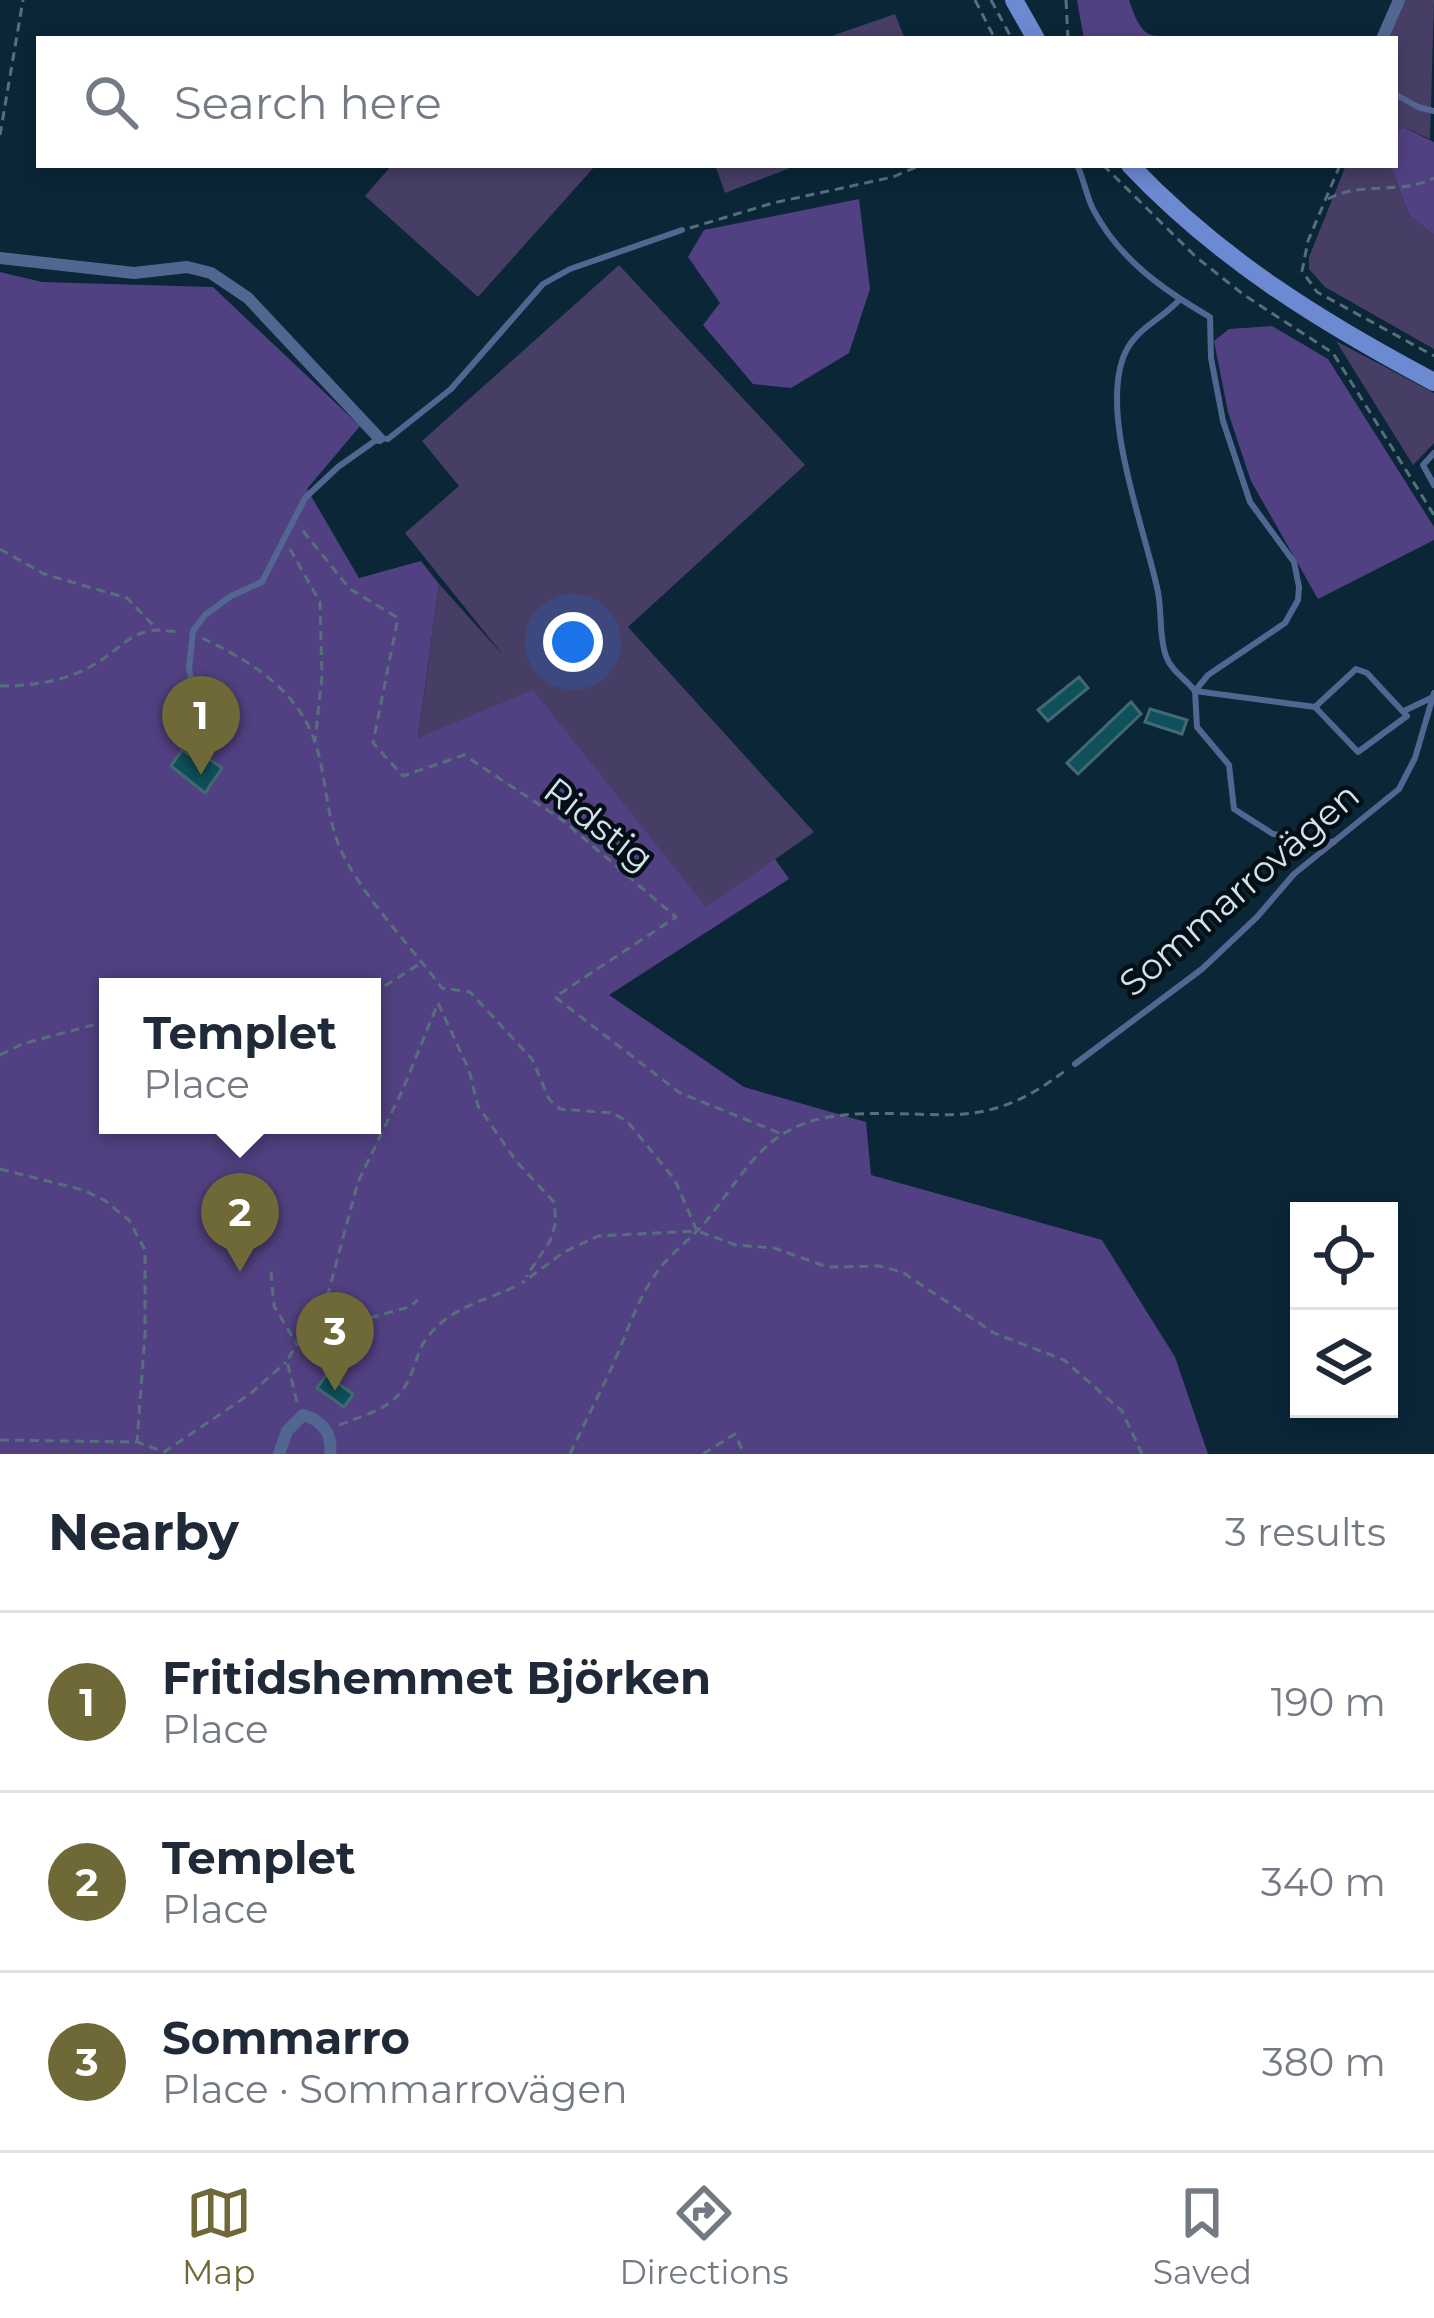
<!DOCTYPE html>
<html lang="en">
<head>
<meta charset="utf-8">
<style>
	:root { --surface:#fff; --page:#f2f2f3; --text:#1f2937; --muted:#747a83; --line:#e0e1e3; --accent:#6e6937 }
	body { margin:0; font-family:Montserrat,sans-serif; background:var(--page); color:var(--text) }
	.controls { position:absolute; right:36px; bottom:36px; display:grid; overflow:hidden; border-radius:0px; box-shadow:0 6px 18px #0003 }
	.controls button { width:108px; height:108px; display:grid; place-items:center; padding:0; border:0; border-bottom:3px solid var(--line); background:var(--surface); color:var(--text); font:60px sans-serif }
	.you { position:absolute; left:573px; top:642px; width:42px; height:42px; margin:-30px; border:9px solid #fff; border-radius:50%; background:#1a73e8; box-shadow:0 0 0 18px #1a73e833 }
	.badge { display:grid; place-items:center; width:78px; height:78px; border-radius:50%; background:var(--accent); color:#fff; font-size:39px; font-weight:700 }
	.pin { position:absolute; translate:-50% -99px; filter:drop-shadow(0 3px 6px #0008) }
	.pin::after { content:''; position:absolute; top:63px; width:42px; height:36px; background:inherit; clip-path:polygon(0 0,100% 0,50% 100%) }
	.popup { position:absolute; left:99px; top:978px; width:282px; height:156px; box-sizing:border-box; display:grid; place-content:center; border-radius:0px; background:var(--surface); filter:drop-shadow(0 3px 9px #0005); font-size:39px; white-space:nowrap; color:var(--muted) }
	.popup b { font-size:45px; color:var(--text) }
	.popup::after { content:''; position:absolute; left:50%; top:100%; margin-left:-24px; border:24px solid transparent; border-top-color:var(--surface) }
	.list { margin:0; padding:0; list-style:none }
	h2 { display:flex; justify-content:space-between; align-items:center; height:156px; margin:0; padding:0 48px; font-size:51px }
	h2 small { font-size:39px; font-weight:400; color:var(--muted) }
	.list li { display:grid; grid-template-columns:78px 1fr auto; gap:36px; align-items:center; box-sizing:border-box; height:180px; padding:0 48px; border-top:3px solid var(--line) }
	.list b { display:block; font-size:45px; white-space:nowrap }
	.list p { margin:0; font-size:39px; white-space:nowrap; color:var(--muted) }
	.list em { font-size:39px; font-style:normal; color:var(--muted) }
	.icon { flex:none; width:66px; height:66px; fill:none; stroke:currentColor; stroke-width:2; stroke-linecap:round; stroke-linejoin:round }
	.map { position:relative; flex:none; width:1434px; height:1454px; overflow:hidden }
	.search { position:absolute; background:var(--surface); box-shadow:0 6px 18px #0003; left:36px; right:36px; top:36px; height:132px; display:flex; align-items:center; gap:30px; box-sizing:border-box; padding:0 42px; border-radius:0px; color:var(--muted); font-size:45px }
	.sheet { height:696px; background:var(--surface) }
	nav { display:flex; justify-content:space-around; align-items:center; box-sizing:border-box; height:168px; border-top:3px solid var(--line); background:var(--surface); font-size:33px; color:var(--muted) }
	nav a { display:grid; justify-items:center; gap:6px }
	nav .on { color:var(--accent) }
	.map>svg:first-child { display:block }
</style>
</head>
<body>
<div class="map">
<svg width="1434" height="1454" viewBox="0 0 1434 1454">
	<rect width="100%" height="100%" fill="#0a2637"/>
	<g fill="#473e66">
		<path d="M 1403,0 L 1434,0 L 1430,139 L 1403,127 L 1395,132 L 1395,39 L 1387,39 Z"/>
		<path d="M 895,14 L 905,39 L 823,39 Z"/>
		<path d="M 392,165 L 596,165 L 478,297 L 365,196 Z"/>
		<path d="M 715,165 L 798,165 L 725,193 Z"/>
		<path d="M 1346,165 L 1390,165 L 1409,215 L 1434,235 L 1434,349 L 1325,287 L 1309,269 L 1309,257 Z"/>
		<path d="M 619,265 L 805,465 L 628,627 L 814,832 L 706,908 L 533,691 L 418,739 L 439,584 L 503,655 L 405,533 L 459,486 L 422,441 Z"/>
		<path d="M 1336,341 L 1434,393 L 1434,443 L 1413,465 Z"/>
	</g>
	<g fill="#524182" fill-rule="evenodd">
		<path d="M 1077,0 L 1129,0 C 1146,51 1153,30 1193,39 L 1084,39 Z"/>
		<path d="M 1403,127 L 1434,142 L 1434,235 L 1409,215 L 1390,165 L 1395,165 L 1395,132 Z"/>
		<path d="M 859,199 L 870,289 L 849,353 L 791,388 L 753,384 L 703,325 L 720,303 L 688,257 L 704,230 Z"/>
		<path d="M 0,272 L 42,282 L 213,287 L 360,426 L 307,489 L 359,578 L 421,561 L 439,584 L 418,738 L 533,690 L 706,907 L 775,859 L 789,879 L 609,995 L 744,1087 L 866,1122 L 871,1175 L 1102,1240 L 1175,1357 L 1208,1454 L 0,1454 ZM 108,987 L 372,987 L 372,1125 L 108,1125 Z"/>
		<path d="M 1272,326 L 1328,359 L 1434,527 L 1434,540 L 1318,599 L 1251,481 L 1228,412 L 1214,341 L 1229,329 Z"/>
	</g>
	<g fill="#0e505b" stroke="#436a71" stroke-width="3">
		<path d="M 1079,677 L 1088,688 L 1048,721 L 1038,710 Z"/>
		<path d="M 1131,702 L 1141,714 L 1078,774 L 1067,763 Z"/>
		<path d="M 1150,709 L 1187,720 L 1182,734 L 1145,722 Z"/>
		<path d="M 182,750 L 205,765 L 209,759 L 222,768 L 205,793 L 171,766 Z"/>
		<path d="M 326,1375 L 353,1394 L 344,1407 L 317,1388 Z"/>
	</g>
	<g fill="none" stroke-linecap="round" stroke-linejoin="round">
		<g stroke="#576e7d" stroke-width="3" stroke-dasharray="9 6" stroke-linecap="butt">
			<path d="M 975,0 L 995,39"/>
			<path d="M 991,0 L 1012,39"/>
			<path d="M 1066,0 L 1068,39"/>
			<path d="M 0,135 L 23,0"/>
			<path d="M 1103,165 L 1196,257 L 1244,295 L 1333,353 L 1434,515"/>
			<path d="M 1340,165 L 1308,241 L 1302,271 L 1317,292 L 1434,356"/>
			<path d="M 1328,199 C 1361,181 1400,195 1434,178"/>
			<path d="M 690,228 L 773,203 L 893,177 L 921,165"/>
			<path d="M 303,531 L 350,589 L 398,618 L 373,743 L 403,776 L 464,755 L 561,819 L 676,917 L 555,997 L 680,1093 L 782,1134"/>
			<path d="M 0,549 L 44,574 L 127,598 L 154,626"/>
			<path d="M 290,549 L 320,602 L 322,676 L 315,741"/>
			<path d="M 202,638 C 254,663 302,692 318,752 C 326,782 327,814 338,843 C 356,890 411,946 442,988 L 470,992 L 532,1059 L 549,1099 L 560,1109 L 612,1113 L 627,1121 L 675,1180 L 697,1231 L 598,1236 L 564,1252 L 522,1283"/>
			<path d="M 0,686 C 29,686 60,682 86,669 C 126,649 131,621 181,633"/>
			<path d="M 372,994 L 421,963"/>
			<path d="M 0,1055 L 22,1044 L 108,1021"/>
			<path d="M 0,1169 L 83,1190 L 104,1200 L 129,1220 L 145,1250 L 145,1333 L 137,1442"/>
			<path d="M 700,1232 L 736,1245 L 774,1248 L 828,1267 L 879,1266 L 902,1272 L 994,1333 L 1064,1360 L 1122,1411 L 1142,1454"/>
			<path d="M 271,1272 L 274,1306 L 296,1343"/>
			<path d="M 312,1334 L 409,1307 L 418,1300"/>
			<path d="M 297,1402 L 287,1361 L 297,1344 L 321,1320 L 358,1182 L 403,1089 L 438,1003 L 469,1070 L 478,1106 L 516,1161 L 554,1202 L 556,1222 L 550,1241 L 526,1277"/>
			<path d="M 339,1425 C 367,1414 396,1408 409,1379 C 416,1365 418,1348 429,1335 C 454,1305 487,1301 520,1284"/>
			<path d="M 0,1440 L 137,1442 L 164,1452 L 250,1394 L 286,1362"/>
			<path d="M 570,1454 C 583,1426 597,1399 610,1371 C 625,1339 636,1301 657,1272 C 671,1252 693,1238 708,1219 C 754,1159 771,1118 857,1114 C 947,1110 986,1132 1066,1070"/>
			<path d="M 703,1454 L 735,1434 L 744,1454"/>
		</g>
		<g stroke="#526692" stroke-width="6">
			<path d="M 1395,94 L 1418,107 L 1434,111"/>
			<path d="M 1077,165 C 1084,179 1086,195 1093,209 C 1119,259 1163,290 1210,317 L 1211,358 L 1223,421 L 1250,502 L 1294,562 L 1299,587 L 1298,600 L 1285,623 L 1208,675 L 1195,691 L 1197,727 L 1229,765 L 1234,809 L 1273,834 L 1334,842"/>
			<path d="M 1180,299 C 1161,321 1134,328 1123,358 C 1101,419 1145,529 1158,592 C 1162,613 1159,637 1166,656 C 1171,671 1186,679 1195,691 L 1315,707 L 1358,752 L 1407,716 L 1367,673 L 1356,669 L 1315,707"/>
			<path d="M 1434,453 L 1423,465 L 1434,485"/>
			<path d="M 1406,710 L 1431,698"/>
			<path d="M 199,720 L 189,668 L 193,631 L 205,615 L 231,596 L 262,582 L 305,498 L 338,467 L 379,438 L 388,439 L 451,389 L 543,284 L 570,269 L 682,230"/>
			<path d="M 1075,1064 L 1202,969 L 1257,917 L 1294,874 L 1399,789 L 1415,758 L 1434,693"/>
		</g>
		<g stroke="#526692" stroke-width="12">
			<path d="M 1382,39 L 1399,0"/>
			<path d="M 0,258 L 134,273 L 187,267 L 211,273 L 248,298 L 379,438"/>
			<path d="M 279,1454 L 287,1431 L 303,1415 C 322,1420 333,1434 330,1454"/>
		</g>
		<g stroke="#6c8ad2" stroke-width="18">
			<path d="M 1014,0 L 1036,39"/>
			<path d="M 1130,165 C 1219,259 1321,322 1434,382"/>
		</g>
	</g>
	<g text-anchor="middle" dominant-baseline="central" stroke-width="9" stroke-linejoin="round" paint-order="stroke">
		<g font-size="36" fill="#d2e2ed" stroke="#040e15">
			<text transform="translate(599 824) rotate(38)">Ridstig</text>
			<text transform="translate(1239 889) rotate(-41)">Sommarrovägen</text>
		</g>
	</g>
</svg>
<div class="controls">
<button><svg class="icon" aria-label="locate" viewBox="0 0 24 24"><circle cx="12" cy="12" r="6"/><path d="M12 2v4M12 18v4M2 12h4M18 12h4"/></svg></button>
<button><svg class="icon" aria-label="layers" viewBox="0 0 24 24"><path d="M12 4l9 5-9 5-9-5zM3 14l9 5 9-5"/></svg></button>
</div>
<div class="you"></div>
<div class="pin badge" style="left:201px;top:775px">1</div>
<div class="pin badge" style="left:240px;top:1272px">2</div>
<div class="popup"><b>Templet</b>Place</div>
<div class="pin badge" style="left:335px;top:1391px">3</div>
<div class="search"><svg class="icon" aria-label="search" viewBox="0 0 24 24"><circle cx="10" cy="10" r="6"/><path d="M15 15l6 6"/></svg>Search here</div>
</div>
<section class="sheet">
<h2>Nearby<small>3 results</small></h2>
<ul class="list">
<li><span class="badge">1</span><div><b>Fritidshemmet Björken</b><p>Place</p></div><em>190 m</em></li>
<li><span class="badge">2</span><div><b>Templet</b><p>Place</p></div><em>340 m</em></li>
<li><span class="badge">3</span><div><b>Sommarro</b><p>Place · Sommarrovägen</p></div><em>380 m</em></li>
</ul>
</section>
<nav>
<a class="on"><svg class="icon" aria-label="map" viewBox="0 0 24 24"><path d="M3 6l6-2 6 2 6-2v14l-6 2-6-2-6 2zM9 4v14M15 6v14"/></svg>Map</a>
<a><svg class="icon" aria-label="directions" viewBox="0 0 24 24"><path d="M12 3l9 9-9 9-9-9zM9 14v-3h6M13 9l2 2-2 2"/></svg>Directions</a>
<a><svg class="icon" aria-label="saved" viewBox="0 0 24 24"><path d="M7 4h10v16l-5-4-5 4z"/></svg>Saved</a>
</nav>
</body>
</html>
